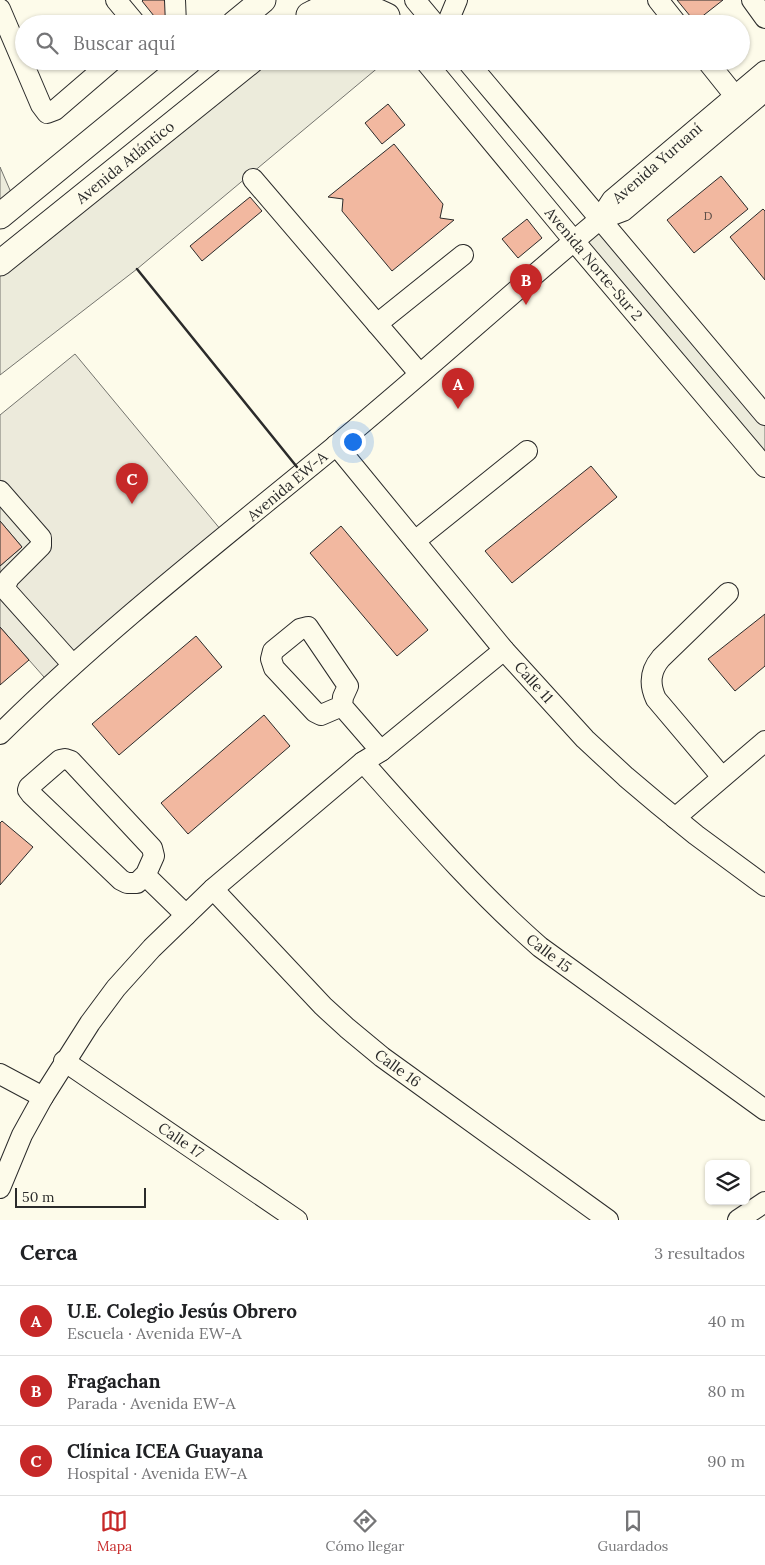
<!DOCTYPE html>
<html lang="es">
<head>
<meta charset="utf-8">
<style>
	:root { --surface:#fff; --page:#f2f2f2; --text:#202124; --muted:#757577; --line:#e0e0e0; --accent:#c62828 }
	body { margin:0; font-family:Lora,serif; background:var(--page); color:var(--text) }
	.controls { position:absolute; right:15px; bottom:15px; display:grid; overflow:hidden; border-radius:8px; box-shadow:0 1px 4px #0004 }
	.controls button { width:45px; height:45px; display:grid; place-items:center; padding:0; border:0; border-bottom:1px solid var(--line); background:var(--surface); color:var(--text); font:25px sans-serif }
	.scale { position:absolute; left:15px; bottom:12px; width:131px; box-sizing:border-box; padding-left:5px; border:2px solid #2b2b2b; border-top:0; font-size:14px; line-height:18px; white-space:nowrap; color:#2b2b2b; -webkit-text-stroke:4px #fdfbea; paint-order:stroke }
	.you { position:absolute; left:352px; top:441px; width:18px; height:18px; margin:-12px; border:4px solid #fff; border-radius:50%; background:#1a73e8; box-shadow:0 0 0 8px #1a73e833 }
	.badge { display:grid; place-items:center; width:32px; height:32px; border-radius:50%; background:var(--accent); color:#fff; font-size:16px; font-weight:700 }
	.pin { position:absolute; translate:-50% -41px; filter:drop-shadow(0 1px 2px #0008) }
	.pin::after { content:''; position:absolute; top:26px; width:18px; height:15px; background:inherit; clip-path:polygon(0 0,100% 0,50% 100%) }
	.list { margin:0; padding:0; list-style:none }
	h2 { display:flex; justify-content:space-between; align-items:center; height:65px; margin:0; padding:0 20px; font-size:21px }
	h2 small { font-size:16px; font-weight:400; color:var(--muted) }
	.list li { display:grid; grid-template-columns:32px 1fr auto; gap:15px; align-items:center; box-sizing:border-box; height:70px; padding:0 20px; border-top:1px solid var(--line) }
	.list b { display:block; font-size:19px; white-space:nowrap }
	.list p { margin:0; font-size:16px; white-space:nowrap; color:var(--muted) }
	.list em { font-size:16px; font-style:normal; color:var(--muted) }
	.icon { flex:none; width:28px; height:28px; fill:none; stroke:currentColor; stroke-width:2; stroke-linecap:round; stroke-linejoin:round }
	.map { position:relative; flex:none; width:765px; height:1220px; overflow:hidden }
	.search { position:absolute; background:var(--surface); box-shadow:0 1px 4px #0004; left:15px; right:15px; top:15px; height:55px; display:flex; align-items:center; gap:12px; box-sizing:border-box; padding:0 18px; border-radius:28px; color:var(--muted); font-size:19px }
	.sheet { height:275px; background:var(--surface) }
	nav { display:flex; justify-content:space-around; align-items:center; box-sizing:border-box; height:70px; border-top:1px solid var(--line); background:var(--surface); font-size:14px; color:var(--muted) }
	nav a { display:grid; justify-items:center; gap:2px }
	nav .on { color:var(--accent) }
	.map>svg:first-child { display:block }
</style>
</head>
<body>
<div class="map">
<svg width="765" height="1220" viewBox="0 0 765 1220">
	<rect width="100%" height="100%" fill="#fdfbea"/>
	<g fill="#ecebdb" stroke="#74746e">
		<path d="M 334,5 L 393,24 L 297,24 L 309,15 Z"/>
		<path d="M 251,61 L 386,61 L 137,269 L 0,375 L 0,263 Z"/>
		<path d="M 0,167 L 16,204 L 0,216 Z"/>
		<path d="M 599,220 L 765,415 L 765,467 L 574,241 Z"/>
	</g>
	<path fill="#eceadb" stroke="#74746e" d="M 75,354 L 226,536 L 51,685 L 0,627 L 0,566 L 22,547 L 0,521 L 0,415 Z"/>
	<g fill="#f2b8a0" stroke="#2b2b2b">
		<path d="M 143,0 L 164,0 L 171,10 L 158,21 L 142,1 Z"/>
		<path d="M 677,0 L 723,0 L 695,22 Z"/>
		<path d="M 388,104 L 405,125 L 382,144 L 365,123 Z"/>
		<path d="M 394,144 L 443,204 L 440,218 L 454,220 L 392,271 L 342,211 L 343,199 L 328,197 Z"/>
		<path d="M 721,176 L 748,209 L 694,253 L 667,220 Z"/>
		<path d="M 250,197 L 262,211 L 202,261 L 190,246 Z"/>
		<path d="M 763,209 L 765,211 L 765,280 L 730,237 Z"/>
		<path d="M 527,219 L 542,238 L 518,258 L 502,239 Z"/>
		<path d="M 591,466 L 617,497 L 512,583 L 485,551 Z"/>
		<path d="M 0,521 L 22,547 L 0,566 Z"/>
		<path d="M 341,526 L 428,630 L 397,656 L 310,553 Z"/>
		<path d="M 765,614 L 765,666 L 735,691 L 708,659 Z"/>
		<path d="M 0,627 L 29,660 L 0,685 Z"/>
		<path d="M 196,636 L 222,667 L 119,755 L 92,724 Z"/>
		<path d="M 264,715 L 290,746 L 188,834 L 161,803 Z"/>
		<path d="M 2,821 L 33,847 L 0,885 L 0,823 Z"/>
	</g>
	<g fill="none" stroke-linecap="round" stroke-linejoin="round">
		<g stroke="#2b2b2b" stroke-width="22">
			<g id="minor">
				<path d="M 116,0 L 136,24"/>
				<path d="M 175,0 L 176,24"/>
				<path d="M 415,0 L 435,24"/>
				<path d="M 658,0 L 677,24"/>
				<path d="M 752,0 L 765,18"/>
				<path d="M 0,9 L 41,105 L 47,113 L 55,110 L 112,61"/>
				<path d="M 447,24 L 457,0"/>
				<path d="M 425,61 L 574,241 L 765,467"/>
				<path d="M 467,61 L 765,415"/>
				<path d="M 707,61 L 735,96"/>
				<path d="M 253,179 L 419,373"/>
				<path d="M 599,220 L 623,211 L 765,91"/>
				<path d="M 377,324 L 463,255"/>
				<path d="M 336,445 L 504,650 L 585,739 L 626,777 L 658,804 L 696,835 L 765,886"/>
				<path d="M 0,491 L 41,538 L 41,546 L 9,578 L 4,588 L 72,664"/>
				<path d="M 415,541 L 527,451"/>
				<path d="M 342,706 L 321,715 L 315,712 L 274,668 L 271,659 L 273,651 L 300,629 L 308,627 L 348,686 L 343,697 L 342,706 L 381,751"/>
				<path d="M 0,734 C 104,631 221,540 334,447 C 424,373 510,294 599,220 L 612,200 L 765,71"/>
				<path d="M 363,762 C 420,826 476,891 540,947 L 765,1110"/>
				<path d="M 722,777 L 656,699 C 649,684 650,671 661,658 L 728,593"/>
				<path d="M 675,818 L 765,741"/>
				<path d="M 146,874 L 137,883 L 127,883 L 121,880 L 31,794 L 28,790 L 29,787 L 60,760 L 65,759 L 71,761 L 152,848 L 154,856 L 146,874 L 149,879 L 186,915"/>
				<path d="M 213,889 L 323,1006 L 347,1028 L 382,1057 L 608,1220"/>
				<path d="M 64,1061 L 297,1220"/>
				<path d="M 0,1074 L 43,1097"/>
				<path d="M 0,1188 L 22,1135 L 43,1097 L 90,1023 L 116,988 L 152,948 L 213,889 L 363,762 L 381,751 L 504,650"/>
				<path d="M 738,1220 L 765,1202"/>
			</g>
		</g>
		<g stroke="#2b2b2b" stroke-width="27">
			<g id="major">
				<path d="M 309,15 C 317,11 326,6 334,4 C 353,0 370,8 387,16"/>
				<path d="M 234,24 L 263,0"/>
				<path d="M 0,216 L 189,61"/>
				<path d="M 0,263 L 251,61"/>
			</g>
		</g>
		<use href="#minor" stroke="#fdfbea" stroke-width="20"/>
		<use href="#major" stroke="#fdfbea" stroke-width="25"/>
		<path stroke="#2b2b2b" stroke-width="2.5" d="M 137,269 L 297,467"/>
	</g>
	<g text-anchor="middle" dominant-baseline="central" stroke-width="4" stroke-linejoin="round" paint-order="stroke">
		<g font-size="12" fill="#5d4e48">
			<text x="708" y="215">D</text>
		</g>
		<g font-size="15" fill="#2b2b2b" stroke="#fdfbea">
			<text transform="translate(125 162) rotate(-39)">Avenida Atlántico</text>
			<text transform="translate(657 163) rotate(-41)">Avenida Yuruaní</text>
			<text transform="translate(594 264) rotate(50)">Avenida Norte-Sur 2</text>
			<text transform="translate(287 486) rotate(-40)">Avenida EW-A</text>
			<text transform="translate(534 682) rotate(48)">Calle 11</text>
			<text transform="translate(549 953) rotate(38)">Calle 15</text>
			<text transform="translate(398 1068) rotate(36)">Calle 16</text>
			<text transform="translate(181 1140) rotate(34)">Calle 17</text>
		</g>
	</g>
</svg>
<div class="controls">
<button><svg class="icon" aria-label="layers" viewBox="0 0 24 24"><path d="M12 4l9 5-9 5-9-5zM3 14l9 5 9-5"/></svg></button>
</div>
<div class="scale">50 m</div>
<div class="you"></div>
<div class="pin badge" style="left:458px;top:409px">A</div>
<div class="pin badge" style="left:526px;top:305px">B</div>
<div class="pin badge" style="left:132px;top:504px">C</div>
<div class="search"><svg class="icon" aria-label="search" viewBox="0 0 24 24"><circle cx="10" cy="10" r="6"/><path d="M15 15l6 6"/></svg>Buscar aquí</div>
</div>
<section class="sheet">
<h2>Cerca<small>3 resultados</small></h2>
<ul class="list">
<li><span class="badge">A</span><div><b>U.E. Colegio Jesús Obrero</b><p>Escuela · Avenida EW-A</p></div><em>40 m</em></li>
<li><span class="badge">B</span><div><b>Fragachan</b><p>Parada · Avenida EW-A</p></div><em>80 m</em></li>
<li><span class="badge">C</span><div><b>Clínica ICEA Guayana</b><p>Hospital · Avenida EW-A</p></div><em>90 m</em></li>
</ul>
</section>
<nav>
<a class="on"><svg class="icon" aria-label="map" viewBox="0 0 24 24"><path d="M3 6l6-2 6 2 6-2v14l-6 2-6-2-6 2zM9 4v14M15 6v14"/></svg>Mapa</a>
<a><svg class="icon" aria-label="directions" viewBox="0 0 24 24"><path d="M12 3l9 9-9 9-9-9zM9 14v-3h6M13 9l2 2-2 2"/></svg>Cómo llegar</a>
<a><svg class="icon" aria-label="saved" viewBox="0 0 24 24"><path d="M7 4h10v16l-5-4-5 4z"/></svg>Guardados</a>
</nav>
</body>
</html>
